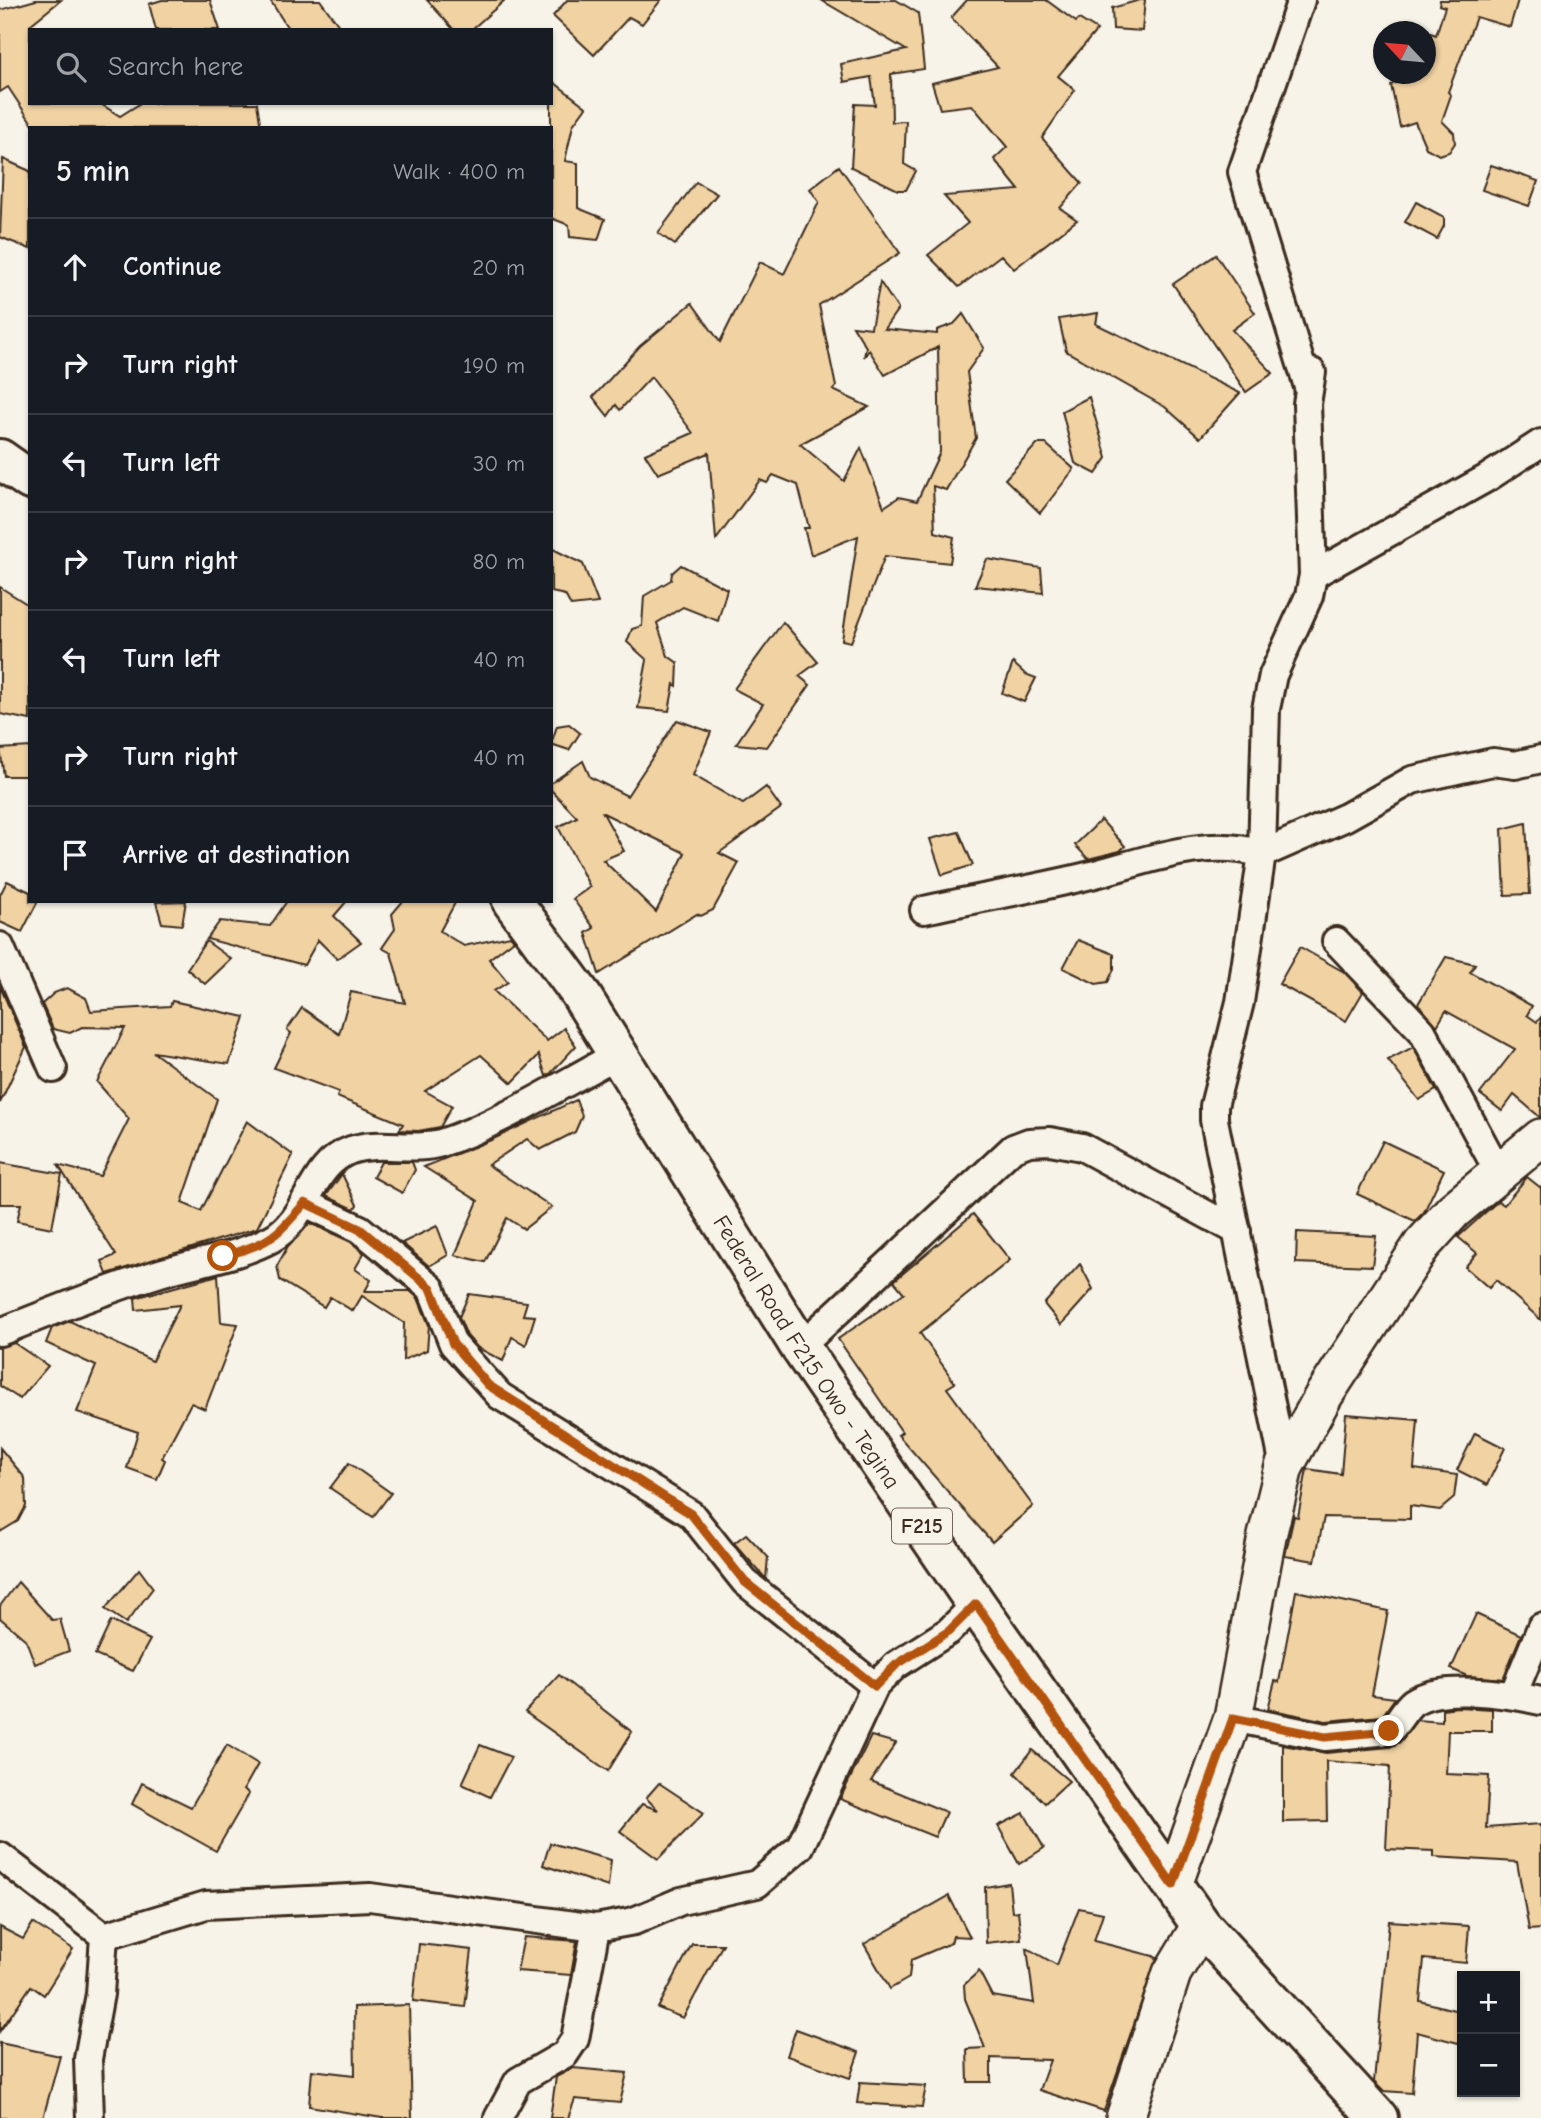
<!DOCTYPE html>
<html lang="en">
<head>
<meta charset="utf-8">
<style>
	:root { --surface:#171b24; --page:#20242c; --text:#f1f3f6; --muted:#9ea1a6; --line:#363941 }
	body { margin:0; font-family:"Comic Neue",sans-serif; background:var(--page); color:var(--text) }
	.controls { position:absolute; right:21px; bottom:21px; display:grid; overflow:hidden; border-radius:0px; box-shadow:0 2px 5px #0004 }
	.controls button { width:63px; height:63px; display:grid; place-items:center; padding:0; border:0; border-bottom:2px solid var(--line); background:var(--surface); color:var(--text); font:35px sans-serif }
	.compass { position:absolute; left:1373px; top:21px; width:63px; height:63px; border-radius:50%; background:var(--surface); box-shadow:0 2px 5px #0004; rotate:296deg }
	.stop { position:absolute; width:21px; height:21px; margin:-16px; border:5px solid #b45309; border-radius:50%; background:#fff }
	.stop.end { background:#b45309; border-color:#fff; box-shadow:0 2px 7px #0008 }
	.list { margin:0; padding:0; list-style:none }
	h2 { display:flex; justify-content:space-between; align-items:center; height:91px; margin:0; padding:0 28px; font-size:30px }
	h2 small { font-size:23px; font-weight:400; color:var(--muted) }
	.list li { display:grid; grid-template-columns:46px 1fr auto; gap:21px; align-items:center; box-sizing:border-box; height:98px; padding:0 28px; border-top:2px solid var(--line) }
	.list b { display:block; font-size:26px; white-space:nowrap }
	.list em { font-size:23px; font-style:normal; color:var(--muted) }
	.icon { flex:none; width:38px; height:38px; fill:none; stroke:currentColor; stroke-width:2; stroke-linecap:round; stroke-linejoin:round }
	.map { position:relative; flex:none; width:1541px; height:2118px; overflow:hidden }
	.search { position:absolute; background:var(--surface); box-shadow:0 2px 5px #0004; left:28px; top:28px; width:525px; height:77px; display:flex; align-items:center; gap:18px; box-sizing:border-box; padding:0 24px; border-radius:0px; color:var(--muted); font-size:26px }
	.panel { position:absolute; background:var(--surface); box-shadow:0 2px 5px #0004; left:28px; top:126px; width:525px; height:777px; border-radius:0px }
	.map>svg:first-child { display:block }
</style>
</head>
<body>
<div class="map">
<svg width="1541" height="2118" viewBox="0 0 1541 2118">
	<rect width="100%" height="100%" fill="#f7f3e8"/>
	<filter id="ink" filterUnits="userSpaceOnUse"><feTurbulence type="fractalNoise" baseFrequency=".0143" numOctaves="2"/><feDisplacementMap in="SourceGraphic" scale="14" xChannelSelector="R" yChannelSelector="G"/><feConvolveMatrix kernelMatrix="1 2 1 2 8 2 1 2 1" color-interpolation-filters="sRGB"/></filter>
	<g filter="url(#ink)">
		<g fill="#f0d2a3" stroke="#3b2a1e" stroke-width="2" fill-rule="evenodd">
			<path d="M 36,0 L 61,0 L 30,25 L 30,103 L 99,103 L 120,116 L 141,103 L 257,103 L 261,128 L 35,128 L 8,87 L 0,92 L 0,10 Z"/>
			<path d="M 162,0 L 210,0 L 220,30 L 156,30 L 149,4 Z"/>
			<path d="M 270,0 L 320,0 L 342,30 L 289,30 Z"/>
			<path d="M 427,0 L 505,0 L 471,30 L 454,30 Z"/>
			<path d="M 567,0 L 661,0 L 642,24 L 629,17 L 594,55 L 553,16 Z"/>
			<path d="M 821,0 L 896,0 L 918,13 L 924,69 L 891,74 L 892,122 L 906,121 L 904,164 L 916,171 L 906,190 L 898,190 L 851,167 L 855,104 L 875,105 L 871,77 L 844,82 L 841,64 L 906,50 Z"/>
			<path d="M 967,0 L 1046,0 L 1076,22 L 1079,19 L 1097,30 L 1058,76 L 1075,90 L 1042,138 L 1082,183 L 1060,208 L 1077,220 L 1014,269 L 1001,255 L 959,287 L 928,255 L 968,223 L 944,196 L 1019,190 L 994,159 L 1007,147 L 972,105 L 940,109 L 932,83 L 998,67 L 951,18 Z"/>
			<path d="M 1140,0 L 1145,0 L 1142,31 L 1113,29 L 1112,8 Z"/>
			<path d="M 1440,0 L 1518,0 L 1510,27 L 1476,17 L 1448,92 L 1451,95 L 1442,121 L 1454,133 L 1455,143 L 1449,152 L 1439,155 L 1426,148 L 1415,122 L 1400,127 L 1391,85 L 1411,74 L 1425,74 L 1425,31 L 1436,35 L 1445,7 L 1439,5 Z"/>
			<path d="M 551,80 L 586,107 L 573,125 L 565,161 L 578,163 L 578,208 L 605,219 L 598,240 L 570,237 L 569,225 L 551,218 Z"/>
			<path d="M 3,159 L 30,171 L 30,249 L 0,237 Z"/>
			<path d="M 1491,165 L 1538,181 L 1529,206 L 1482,190 Z"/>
			<path d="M 839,166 L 900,253 L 819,305 L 836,387 L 833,390 L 869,407 L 800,444 L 844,481 L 861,448 L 884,507 L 899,497 L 917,501 L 940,452 L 938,347 L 885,375 L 869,350 L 864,357 L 866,347 L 853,326 L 871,328 L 880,282 L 898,309 L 884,329 L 937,334 L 937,330 L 954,324 L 963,314 L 984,348 L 967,372 L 976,438 L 946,490 L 933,486 L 935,532 L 954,537 L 950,563 L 885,556 L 851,642 L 842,640 L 858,536 L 811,555 L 804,528 L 809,528 L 798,485 L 773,475 L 767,483 L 760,480 L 716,540 L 709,453 L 658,474 L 645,454 L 693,433 L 651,377 L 620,410 L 616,405 L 608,416 L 593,397 L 640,346 L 692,303 L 720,342 L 760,262 L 784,274 L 819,202 L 810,189 Z"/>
			<path d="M 696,182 L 717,194 L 675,245 L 658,233 Z"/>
			<path d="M 1416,202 L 1444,217 L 1444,226 L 1437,239 L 1405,222 Z"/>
			<path d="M 1216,255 L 1255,313 L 1232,330 L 1273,373 L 1246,392 L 1173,284 Z"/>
			<path d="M 1098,313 L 1096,324 L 1240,393 L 1200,438 L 1165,407 L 1066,351 L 1059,319 Z"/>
			<path d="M 1089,397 L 1107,458 L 1096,474 L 1075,463 L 1062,411 Z"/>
			<path d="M 1037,444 L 1046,444 L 1074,469 L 1040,513 L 1005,479 Z"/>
			<path d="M 551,548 L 583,564 L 598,603 L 571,606 L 565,595 L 551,592 Z"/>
			<path d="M 987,559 L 1041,568 L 1043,593 L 975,586 Z"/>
			<path d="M 681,565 L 727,589 L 718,621 L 683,607 L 657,623 L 668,656 L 678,663 L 677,686 L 674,684 L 669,711 L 638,708 L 647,660 L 627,642 L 632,629 L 642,626 L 644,596 L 671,580 L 672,573 Z"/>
			<path d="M 0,587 L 30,606 L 30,720 L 0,714 Z"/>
			<path d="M 783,622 L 818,662 L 799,676 L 810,685 L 767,747 L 736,744 L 763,704 L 734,689 Z"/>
			<path d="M 1013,663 L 1025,674 L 1036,678 L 1024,702 L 1002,693 Z"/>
			<path d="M 677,720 L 711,732 L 693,775 L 743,804 L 766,787 L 781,808 L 719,853 L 739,863 L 713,910 L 701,916 L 697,914 L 599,974 L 586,933 L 594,928 L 573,899 L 590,887 L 558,827 L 577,817 L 551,790 L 551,783 L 583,761 L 590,777 L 627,796 ZM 603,813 L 685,853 L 656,912 L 603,860 L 624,851 Z"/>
			<path d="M 569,724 L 580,733 L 569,750 L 551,744 L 557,726 Z"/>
			<path d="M 30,747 L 30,776 L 4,776 L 0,749 Z"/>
			<path d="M 1101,820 L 1125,846 L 1120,851 L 1088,859 L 1075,845 Z"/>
			<path d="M 1526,823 L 1530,894 L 1505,895 L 1502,829 Z"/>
			<path d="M 959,832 L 973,865 L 942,875 L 930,839 Z"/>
			<path d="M 7,881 L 30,892 L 30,901 L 38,901 L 22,932 L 0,922 L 0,895 Z"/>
			<path d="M 186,901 L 182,925 L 162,923 L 156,902 Z"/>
			<path d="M 287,901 L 347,901 L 334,916 L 361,942 L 337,959 L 318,940 L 304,965 L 207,939 L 220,921 L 270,926 Z"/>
			<path d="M 403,901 L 456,901 L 440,931 L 464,946 L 510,936 L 514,940 L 489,959 L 508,982 L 494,991 L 547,1041 L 564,1028 L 576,1046 L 551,1073 L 546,1076 L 539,1055 L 512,1083 L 481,1055 L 425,1091 L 452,1106 L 440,1127 L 418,1131 L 399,1130 L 403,1124 L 337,1097 L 339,1092 L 274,1068 L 291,1033 L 287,1030 L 302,1008 L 339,1034 L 351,992 L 405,1003 L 391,953 L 382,948 L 395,929 L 392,914 Z"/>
			<path d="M 1078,940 L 1114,954 L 1114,969 L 1108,982 L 1096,984 L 1063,968 Z"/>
			<path d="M 206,941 L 231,959 L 205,984 L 187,969 Z"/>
			<path d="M 1300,947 L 1344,972 L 1363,992 L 1346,1021 L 1279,984 Z"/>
			<path d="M 1446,957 L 1475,964 L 1470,972 L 1532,1006 L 1527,1015 L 1537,1022 L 1541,1017 L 1541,1118 L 1514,1095 L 1502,1111 L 1480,1094 L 1515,1049 L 1446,1011 L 1437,1026 L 1418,1004 Z"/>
			<path d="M 0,986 L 26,1047 L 0,1103 Z"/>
			<path d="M 67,988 L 86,998 L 91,1011 L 170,1006 L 172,1001 L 245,1017 L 229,1064 L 153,1052 L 217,1099 L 182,1203 L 201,1211 L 247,1121 L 293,1155 L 257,1228 L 107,1274 L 102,1261 L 116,1255 L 58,1165 L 100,1176 L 129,1119 L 97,1082 L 125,1028 L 82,1027 L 70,1033 L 53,1029 L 42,1004 L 54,993 Z"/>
			<path d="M 1413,1047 L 1436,1090 L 1419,1100 L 1388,1060 Z"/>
			<path d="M 576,1100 L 582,1116 L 575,1132 L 540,1150 L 527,1139 L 488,1165 L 552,1207 L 524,1229 L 507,1218 L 485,1262 L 455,1255 L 478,1201 L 424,1167 L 491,1140 Z"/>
			<path d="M 1383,1141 L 1444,1170 L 1424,1212 L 1415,1221 L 1357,1194 Z"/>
			<path d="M 381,1162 L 412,1162 L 415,1170 L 402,1193 L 373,1177 Z"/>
			<path d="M 0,1163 L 62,1174 L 52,1228 L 17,1221 L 21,1204 L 0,1204 Z"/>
			<path d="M 342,1174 L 357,1205 L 354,1209 L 326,1196 Z"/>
			<path d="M 1527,1177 L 1541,1188 L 1541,1320 L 1496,1280 L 1489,1288 L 1465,1267 L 1477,1253 L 1458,1237 L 1498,1201 L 1504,1205 Z"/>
			<path d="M 973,1214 L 1010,1260 L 920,1333 L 955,1383 L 947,1388 L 1033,1506 L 992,1542 L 898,1435 L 902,1432 L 838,1339 L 904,1293 L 894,1281 Z"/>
			<path d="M 310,1223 L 351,1242 L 364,1253 L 355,1269 L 371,1280 L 365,1291 L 410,1291 L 418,1298 L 429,1325 L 427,1350 L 403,1360 L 404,1323 L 362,1296 L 353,1311 L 330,1297 L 324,1307 L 280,1280 L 277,1266 L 288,1246 Z"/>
			<path d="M 437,1226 L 448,1255 L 429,1266 L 402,1243 Z"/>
			<path d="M 1297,1232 L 1376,1236 L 1372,1266 L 1296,1263 Z"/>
			<path d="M 1080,1264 L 1093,1289 L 1061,1325 L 1044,1304 Z"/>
			<path d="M 218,1275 L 221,1322 L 238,1324 L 205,1409 L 191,1403 L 162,1458 L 165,1460 L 157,1479 L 127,1468 L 138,1432 L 77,1412 L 96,1366 L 46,1343 L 52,1328 L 70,1321 L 152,1361 L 180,1305 L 136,1310 L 135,1298 Z"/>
			<path d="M 469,1294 L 527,1302 L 523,1315 L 535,1316 L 526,1345 L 512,1337 L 503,1361 L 478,1348 L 467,1336 L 459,1317 Z"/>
			<path d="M 14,1343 L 48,1366 L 20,1399 L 0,1386 L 0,1347 Z"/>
			<path d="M 1346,1414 L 1418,1420 L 1414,1469 L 1457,1475 L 1454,1498 L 1440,1510 L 1410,1506 L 1410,1519 L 1324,1517 L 1315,1561 L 1285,1556 L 1294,1516 L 1298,1517 L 1307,1469 L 1341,1474 Z"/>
			<path d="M 1475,1433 L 1505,1448 L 1487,1485 L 1457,1470 Z"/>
			<path d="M 0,1448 L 25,1478 L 26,1506 L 18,1521 L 0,1532 Z"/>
			<path d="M 349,1463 L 391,1493 L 373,1517 L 330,1488 Z"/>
			<path d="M 746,1534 L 768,1557 L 766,1579 L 734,1543 Z"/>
			<path d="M 139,1569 L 153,1588 L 126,1623 L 105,1609 Z"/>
			<path d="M 18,1582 L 52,1620 L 60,1619 L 69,1651 L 35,1664 L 26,1640 L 0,1618 L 0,1606 Z"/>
			<path d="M 1296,1591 L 1388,1611 L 1372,1695 L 1395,1698 L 1382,1716 L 1326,1721 L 1268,1709 L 1275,1681 L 1279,1682 Z"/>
			<path d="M 1476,1614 L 1521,1635 L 1503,1679 L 1467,1676 L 1451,1669 Z"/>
			<path d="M 111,1621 L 150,1640 L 133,1671 L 95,1655 Z"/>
			<path d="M 559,1675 L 632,1732 L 608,1771 L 525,1712 Z"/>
			<path d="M 1458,1707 L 1492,1709 L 1492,1731 L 1448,1731 L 1446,1774 L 1489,1776 L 1486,1828 L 1541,1824 L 1541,1929 L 1529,1930 L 1517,1862 L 1434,1857 L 1434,1851 L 1386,1849 L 1390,1766 L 1326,1761 L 1327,1821 L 1283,1822 L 1283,1745 L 1326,1753 L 1390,1747 L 1400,1742 L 1417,1720 L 1442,1722 L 1442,1709 Z"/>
			<path d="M 871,1736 L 896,1743 L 871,1781 L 946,1812 L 935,1837 L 840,1799 Z"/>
			<path d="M 227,1745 L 258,1764 L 244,1789 L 249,1794 L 216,1851 L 132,1804 L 142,1783 L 191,1807 Z"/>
			<path d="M 480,1745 L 511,1757 L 490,1797 L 462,1784 Z"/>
			<path d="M 1032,1750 L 1069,1781 L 1045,1803 L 1015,1773 Z"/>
			<path d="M 659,1783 L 704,1813 L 658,1859 L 620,1831 L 642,1804 L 658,1810 L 646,1798 Z"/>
			<path d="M 1024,1813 L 1044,1848 L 1019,1864 L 998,1826 Z"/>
			<path d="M 550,1843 L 611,1860 L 608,1887 L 543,1865 Z"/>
			<path d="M 1009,1883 L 1012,1912 L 1018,1911 L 1021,1939 L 986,1943 L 985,1887 Z"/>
			<path d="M 949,1896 L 970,1937 L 953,1936 L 951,1943 L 911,1960 L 909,1978 L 890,1989 L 864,1944 Z"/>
			<path d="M 1079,1908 L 1103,1913 L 1094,1941 L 1157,1957 L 1104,2111 L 1039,2090 L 1050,2060 L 991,2058 L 991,2082 L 968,2082 L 967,2049 L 985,2048 L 965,1999 L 964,1985 L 979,1971 L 992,1996 L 1034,2003 L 1027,1948 L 1057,1965 Z"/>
			<path d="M 1389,1921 L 1469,1926 L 1466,1963 L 1424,1959 L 1420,2001 L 1462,2012 L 1462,2044 L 1417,2032 L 1412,2093 L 1383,2091 L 1374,2082 Z"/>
			<path d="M 33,1923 L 73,1949 L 44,1995 L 31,1986 L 0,2031 L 0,1927 L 23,1939 Z"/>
			<path d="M 524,1937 L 577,1941 L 571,1975 L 517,1971 Z"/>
			<path d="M 419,1944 L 472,1950 L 465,2007 L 413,2001 Z"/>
			<path d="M 692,1944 L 723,1944 L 683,2018 L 658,2008 Z"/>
			<path d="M 409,2005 L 412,2118 L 382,2118 L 309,2106 L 312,2070 L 355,2075 L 354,2007 Z"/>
			<path d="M 796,2029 L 859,2052 L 850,2078 L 787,2056 Z"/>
			<path d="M 0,2043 L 60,2056 L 43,2118 L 0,2118 Z"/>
			<path d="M 573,2068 L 627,2073 L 620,2103 L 575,2099 L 568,2118 L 550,2118 L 556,2077 Z"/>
			<path d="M 860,2082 L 926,2086 L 922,2107 L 857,2103 Z"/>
		</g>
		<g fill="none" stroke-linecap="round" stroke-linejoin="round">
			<g stroke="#3b2a1e" stroke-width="32">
				<g id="street">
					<path d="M 1301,0 L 1242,172 L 1308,387"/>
					<path d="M 1313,575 L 1487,478 L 1541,443"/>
					<path d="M 924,910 C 982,897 1042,888 1099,873 C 1152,859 1207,837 1262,854 L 1346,817 L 1412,780 L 1493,762 L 1515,765 L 1541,759"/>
					<path d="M 1336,941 L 1422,1031 L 1498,1171"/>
					<path d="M 0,946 L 53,1069"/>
					<path d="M 305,1203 L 360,1229 L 431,1288 L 453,1344 L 500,1396 L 691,1514 L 745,1582 L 875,1686"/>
					<path d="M 0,1332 C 53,1311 105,1290 160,1273 C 197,1262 237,1257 271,1239 C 309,1219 309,1165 351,1150 C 380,1140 412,1152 441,1143 C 498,1125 562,1084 617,1055"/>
					<path d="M 800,1347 L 1013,1148 L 1029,1142 L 1050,1141 L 1082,1147 L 1237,1231"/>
					<path d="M 1284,1467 L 1214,1120 L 1214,1106 L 1240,1002 L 1262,854 L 1266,709 L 1273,675 L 1309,596 L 1313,575 L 1307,404 L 1312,372"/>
					<path d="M 1513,1695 L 1541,1627"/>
					<path d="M 1233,1718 L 1325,1737 L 1389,1731 C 1398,1723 1404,1709 1413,1702 C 1441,1683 1509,1694 1541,1701"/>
					<path d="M 0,1856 L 104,1936 L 100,1994 L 88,2059 L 90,2118"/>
					<path d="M 104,1936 L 206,1905 L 370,1897 L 596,1928 L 634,1921 L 681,1901 L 757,1884 L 800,1847 L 875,1686 L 896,1665 L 949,1631 L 976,1604"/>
					<path d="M 498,2118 L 518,2081 L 565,2054 L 575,2039 L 596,1928"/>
				</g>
			</g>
			<g stroke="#3b2a1e" stroke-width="42">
				<g id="secondary">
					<path d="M 1173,1885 L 1233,1718 L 1267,1536 L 1284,1467 L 1324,1395 L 1422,1245 L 1453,1211 L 1541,1138"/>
					<path d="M 1125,2118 L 1172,1973 L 1201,1925"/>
				</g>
			</g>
			<g stroke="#3b2a1e" stroke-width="44">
				<g id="primary">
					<path d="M 0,459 L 30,480"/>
					<path id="s1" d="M 512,901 L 579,992 L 800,1347 L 976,1604 L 1201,1925 L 1378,2118"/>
				</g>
			</g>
			<use href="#street" stroke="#f7f3e8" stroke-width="26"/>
			<use href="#secondary" stroke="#f7f3e8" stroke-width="37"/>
			<use href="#primary" stroke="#f7f3e8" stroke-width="38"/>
		</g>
	</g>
	<g fill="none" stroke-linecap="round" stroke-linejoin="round" filter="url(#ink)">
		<path stroke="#b45309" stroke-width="9" d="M 223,1256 C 269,1244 274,1238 305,1203 L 360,1229 L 431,1288 L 453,1344 L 488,1385 L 691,1514 L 745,1582 L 875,1686 L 896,1665 L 949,1631 L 976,1604 L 1173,1885 L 1233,1718 L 1325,1737 L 1389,1731"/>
	</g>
	<g text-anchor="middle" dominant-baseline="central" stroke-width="5" stroke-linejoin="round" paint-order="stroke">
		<rect fill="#f7f3e8" stroke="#73665b" stroke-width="2" x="892" y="1508.5" width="60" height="35" rx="5"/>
		<g font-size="21" font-weight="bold" fill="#3b2a1e">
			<text x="922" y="1526">F215</text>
		</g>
		<g font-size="23" fill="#3b2a1e" stroke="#f7f3e8">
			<text stroke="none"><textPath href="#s1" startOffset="539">Federal Road F215 Owo - Tegina</textPath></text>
		</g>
	</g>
</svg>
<div class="controls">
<button>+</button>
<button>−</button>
</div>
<svg class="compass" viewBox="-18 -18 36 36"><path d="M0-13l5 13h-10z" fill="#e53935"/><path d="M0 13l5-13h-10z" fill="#9ea1a6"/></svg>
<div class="stop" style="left:223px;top:1256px"></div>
<div class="stop end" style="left:1389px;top:1731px"></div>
<div class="search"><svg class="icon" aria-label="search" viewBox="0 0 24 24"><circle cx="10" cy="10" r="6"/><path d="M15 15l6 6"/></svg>Search here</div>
<section class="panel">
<h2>5 min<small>Walk · 400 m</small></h2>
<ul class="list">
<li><svg class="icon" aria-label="ahead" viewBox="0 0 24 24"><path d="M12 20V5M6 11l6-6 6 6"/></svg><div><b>Continue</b></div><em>20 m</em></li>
<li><svg class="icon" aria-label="right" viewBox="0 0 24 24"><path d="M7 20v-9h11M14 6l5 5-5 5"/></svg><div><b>Turn right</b></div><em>190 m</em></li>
<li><svg class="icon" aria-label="left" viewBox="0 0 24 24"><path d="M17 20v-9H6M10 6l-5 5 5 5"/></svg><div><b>Turn left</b></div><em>30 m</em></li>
<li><svg class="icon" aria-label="right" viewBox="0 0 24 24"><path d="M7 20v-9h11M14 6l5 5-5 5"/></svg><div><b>Turn right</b></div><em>80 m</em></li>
<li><svg class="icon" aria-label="left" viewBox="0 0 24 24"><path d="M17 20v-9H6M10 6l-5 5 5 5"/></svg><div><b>Turn left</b></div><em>40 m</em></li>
<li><svg class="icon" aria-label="right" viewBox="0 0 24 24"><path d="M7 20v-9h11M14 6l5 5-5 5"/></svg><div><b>Turn right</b></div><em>40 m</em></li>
<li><svg class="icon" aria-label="arrive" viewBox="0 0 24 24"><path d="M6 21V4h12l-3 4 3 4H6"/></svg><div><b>Arrive at destination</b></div></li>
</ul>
</section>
</div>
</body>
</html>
